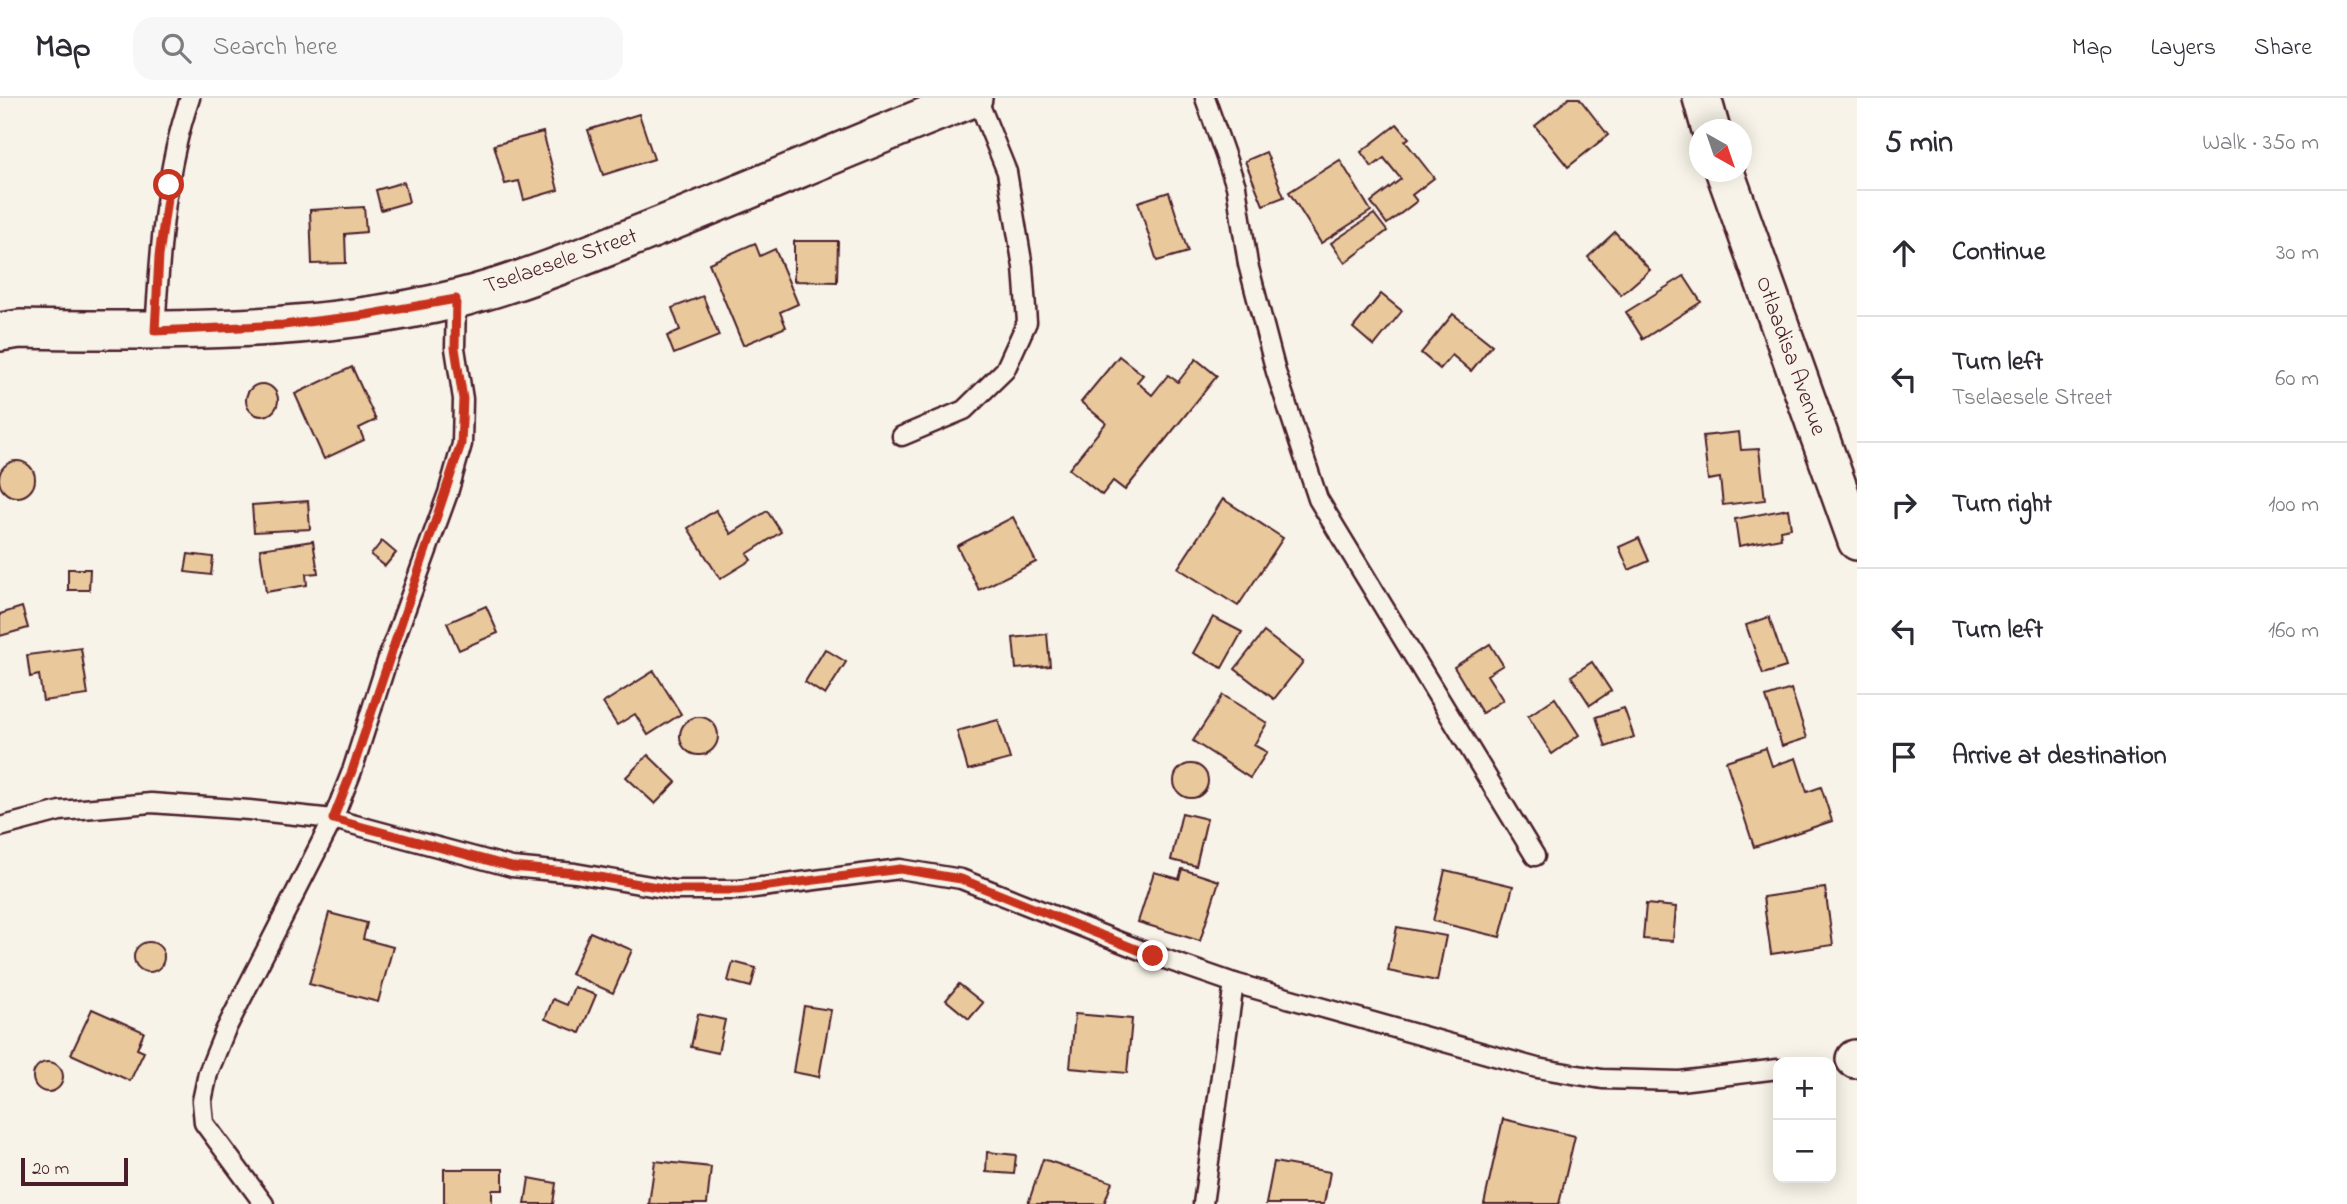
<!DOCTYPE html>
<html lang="en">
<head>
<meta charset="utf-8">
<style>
	:root { --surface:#fff; --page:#f7f7f7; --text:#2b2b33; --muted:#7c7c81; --line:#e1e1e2 }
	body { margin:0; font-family:"Indie Flower",sans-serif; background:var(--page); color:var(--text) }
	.controls { position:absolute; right:21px; bottom:21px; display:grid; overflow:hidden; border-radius:14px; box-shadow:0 4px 18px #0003 }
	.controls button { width:63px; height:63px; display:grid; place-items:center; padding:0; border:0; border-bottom:2px solid var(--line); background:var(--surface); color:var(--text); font:35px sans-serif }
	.compass { position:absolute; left:1689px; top:21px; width:63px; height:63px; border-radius:50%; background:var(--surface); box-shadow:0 4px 18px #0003; rotate:140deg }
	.scale { position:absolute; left:21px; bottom:18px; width:107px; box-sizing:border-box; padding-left:7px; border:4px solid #4a1f2b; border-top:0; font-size:19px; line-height:24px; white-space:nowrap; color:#4a1f2b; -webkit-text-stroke:5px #f7f3e8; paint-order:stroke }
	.stop { position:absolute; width:21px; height:21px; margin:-16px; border:5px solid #c8321e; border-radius:50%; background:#fff }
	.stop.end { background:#c8321e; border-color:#fff; box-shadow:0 2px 7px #0008 }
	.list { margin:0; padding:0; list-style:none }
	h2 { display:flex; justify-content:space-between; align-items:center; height:91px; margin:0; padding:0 28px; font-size:30px }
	h2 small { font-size:23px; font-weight:400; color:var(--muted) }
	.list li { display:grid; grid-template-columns:46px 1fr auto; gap:21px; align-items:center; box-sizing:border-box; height:126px; padding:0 28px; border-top:2px solid var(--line) }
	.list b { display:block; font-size:26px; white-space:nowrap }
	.list p { margin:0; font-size:23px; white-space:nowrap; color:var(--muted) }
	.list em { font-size:23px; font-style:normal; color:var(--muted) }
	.icon { flex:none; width:38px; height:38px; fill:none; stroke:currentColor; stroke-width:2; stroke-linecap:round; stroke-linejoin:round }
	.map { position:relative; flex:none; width:1857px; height:1106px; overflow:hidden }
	header { display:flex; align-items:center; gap:42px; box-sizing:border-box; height:98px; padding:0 35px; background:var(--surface); border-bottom:2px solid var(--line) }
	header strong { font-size:33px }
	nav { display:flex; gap:38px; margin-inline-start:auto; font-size:24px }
	.search { width:490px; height:63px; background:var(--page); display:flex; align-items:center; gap:18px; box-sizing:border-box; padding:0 24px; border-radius:21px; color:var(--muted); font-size:26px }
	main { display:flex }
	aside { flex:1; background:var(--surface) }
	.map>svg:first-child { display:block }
</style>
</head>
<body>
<header>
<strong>Map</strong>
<div class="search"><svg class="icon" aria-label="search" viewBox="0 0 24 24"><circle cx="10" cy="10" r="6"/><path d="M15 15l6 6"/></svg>Search here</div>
<nav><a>Map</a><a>Layers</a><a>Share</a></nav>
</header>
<main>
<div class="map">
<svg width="1857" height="1106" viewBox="0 0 1857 1106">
	<rect width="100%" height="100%" fill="#f7f3e8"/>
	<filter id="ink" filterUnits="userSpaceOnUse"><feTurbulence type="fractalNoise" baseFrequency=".0143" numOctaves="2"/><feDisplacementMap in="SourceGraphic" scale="14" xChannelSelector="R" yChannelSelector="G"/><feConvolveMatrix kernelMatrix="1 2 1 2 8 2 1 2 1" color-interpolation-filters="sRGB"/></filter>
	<g filter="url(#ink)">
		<g fill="#e9c99c" stroke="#4a1f2b" stroke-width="2">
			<path d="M 1569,0 L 1579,0 L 1608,37 L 1568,69 L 1535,28 Z"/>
			<path d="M 639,16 L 654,61 L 603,77 L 588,32 Z"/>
			<path d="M 1397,26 L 1409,40 L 1405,43 L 1434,80 L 1412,97 L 1417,103 L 1387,126 L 1371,104 L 1401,81 L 1384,60 L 1372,69 L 1361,54 Z"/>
			<path d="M 543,34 L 558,92 L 524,102 L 519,83 L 505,86 L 494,47 Z"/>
			<path d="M 1266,54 L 1284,99 L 1263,107 L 1245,63 Z"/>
			<path d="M 1340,62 L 1371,113 L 1321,145 L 1289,94 Z"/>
			<path d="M 404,84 L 409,104 L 381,112 L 376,92 Z"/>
			<path d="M 1169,94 L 1188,154 L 1157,163 L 1138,104 Z"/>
			<path d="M 364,109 L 366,134 L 345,136 L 346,165 L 312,166 L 310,112 Z"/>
			<path d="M 1374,116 L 1387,133 L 1345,165 L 1331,145 Z"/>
			<path d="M 1615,134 L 1650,172 L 1621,197 L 1588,159 Z"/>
			<path d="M 794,143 L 838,143 L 837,184 L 794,183 Z"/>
			<path d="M 755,145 L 760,158 L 775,151 L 798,206 L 780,214 L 786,229 L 743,247 L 709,165 Z"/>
			<path d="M 1684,178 L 1701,204 L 1643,241 L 1626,214 Z"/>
			<path d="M 1381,196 L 1402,213 L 1374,248 L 1353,230 Z"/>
			<path d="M 703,198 L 719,238 L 674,256 L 667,238 L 680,232 L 672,210 Z"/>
			<path d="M 1453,216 L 1492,247 L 1471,273 L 1452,257 L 1440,271 L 1421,255 Z"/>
			<path d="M 1119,258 L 1143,277 L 1137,284 L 1152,297 L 1168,277 L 1178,284 L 1196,261 L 1217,278 L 1125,392 L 1113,383 L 1102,397 L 1069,371 L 1106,325 L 1081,304 Z"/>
			<path d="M 352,269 L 376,322 L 359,330 L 364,342 L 324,361 L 295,296 Z"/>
			<circle cx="262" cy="302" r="16"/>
			<path d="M 1739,334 L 1741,352 L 1759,351 L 1765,402 L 1723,407 L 1720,380 L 1708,382 L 1703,338 Z"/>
			<circle cx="17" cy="381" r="18"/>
			<path d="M 1223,401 L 1283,440 L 1238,508 L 1178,470 Z"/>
			<path d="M 308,403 L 310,431 L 254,434 L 252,407 Z"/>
			<path d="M 1788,411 L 1791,430 L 1780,432 L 1781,440 L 1739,448 L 1735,421 Z"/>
			<path d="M 716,412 L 731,436 L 767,413 L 781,434 L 747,456 L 751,462 L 720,481 L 688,430 Z"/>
			<path d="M 1013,419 L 1036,464 L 979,492 L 957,448 Z"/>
			<path d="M 1639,440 L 1649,463 L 1629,472 L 1619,449 Z"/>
			<path d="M 313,443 L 318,475 L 306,476 L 307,487 L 266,494 L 260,451 Z"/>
			<path d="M 382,443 L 396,455 L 385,468 L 371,457 Z"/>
			<path d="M 188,456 L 213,459 L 211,477 L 185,474 Z"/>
			<path d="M 68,471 L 90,471 L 89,492 L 68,492 Z"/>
			<path d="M 486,508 L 498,535 L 459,552 L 447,525 Z"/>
			<path d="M 22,509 L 28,530 L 0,538 L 0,516 Z"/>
			<path d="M 1213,519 L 1242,534 L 1222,570 L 1193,555 Z"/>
			<path d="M 1769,519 L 1786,569 L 1763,576 L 1746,527 Z"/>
			<path d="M 1264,534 L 1303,564 L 1274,601 L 1235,571 Z"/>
			<path d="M 1047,536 L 1050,568 L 1016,571 L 1013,540 Z"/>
			<path d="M 1490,546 L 1503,567 L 1487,577 L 1503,602 L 1482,615 L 1454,569 Z"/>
			<path d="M 81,550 L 88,597 L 43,603 L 39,577 L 30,579 L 27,557 Z"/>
			<path d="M 825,551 L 846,564 L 825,597 L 805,584 Z"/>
			<path d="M 1592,564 L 1611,593 L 1590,607 L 1571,578 Z"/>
			<path d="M 654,573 L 681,616 L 648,637 L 635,616 L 617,627 L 603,605 Z"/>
			<path d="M 1791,591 L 1807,640 L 1782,648 L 1766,599 Z"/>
			<path d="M 1223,597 L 1267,625 L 1254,647 L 1267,654 L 1250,680 L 1193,643 Z"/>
			<path d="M 1555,600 L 1579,637 L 1552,656 L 1528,618 Z"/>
			<path d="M 1624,610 L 1634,639 L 1606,649 L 1596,619 Z"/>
			<circle cx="699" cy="638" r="19"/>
			<path d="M 998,622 L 1010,661 L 968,672 L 957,633 Z"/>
			<path d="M 1766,650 L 1772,668 L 1796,660 L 1807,694 L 1821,689 L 1832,723 L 1754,749 L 1726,663 Z"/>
			<path d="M 648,657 L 676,684 L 655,706 L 626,679 Z"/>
			<circle cx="1191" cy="683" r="17"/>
			<path d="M 1182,715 L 1207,721 L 1196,768 L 1171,762 Z"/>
			<path d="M 1182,771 L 1219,783 L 1200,843 L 1138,824 L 1154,774 L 1179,781 Z"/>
			<path d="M 1445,772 L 1513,788 L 1500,839 L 1433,823 Z"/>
			<path d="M 1825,790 L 1833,847 L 1771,856 L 1763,799 Z"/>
			<path d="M 1646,806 L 1676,809 L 1673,843 L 1643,841 Z"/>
			<path d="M 329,815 L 367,825 L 363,841 L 393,849 L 378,904 L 309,886 Z"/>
			<path d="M 1397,829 L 1446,838 L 1437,883 L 1388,873 Z"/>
			<path d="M 590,834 L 632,852 L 613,895 L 571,876 Z"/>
			<circle cx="149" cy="859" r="15"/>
			<path d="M 733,864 L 756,870 L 751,889 L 728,883 Z"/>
			<path d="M 959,886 L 983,905 L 969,921 L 946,902 Z"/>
			<path d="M 574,889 L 596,897 L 580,935 L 545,921 L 553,901 L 567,907 Z"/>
			<path d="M 804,908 L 831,912 L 819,979 L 793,974 Z"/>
			<path d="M 92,911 L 144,934 L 137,951 L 144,954 L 130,983 L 71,956 Z"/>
			<path d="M 698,916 L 725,922 L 718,955 L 691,949 Z"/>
			<path d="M 1075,916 L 1132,921 L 1127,975 L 1070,970 Z"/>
			<circle cx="48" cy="979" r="15"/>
			<path d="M 1503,1021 L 1575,1038 L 1559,1106 L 1484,1106 Z"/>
			<path d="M 987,1054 L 1016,1057 L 1014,1076 L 986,1074 Z"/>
			<path d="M 1043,1061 L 1112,1084 L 1104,1106 L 1028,1106 Z"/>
			<path d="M 655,1063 L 711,1069 L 707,1106 L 649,1106 Z"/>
			<path d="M 1274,1064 L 1330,1074 L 1324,1106 L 1266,1106 Z"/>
			<path d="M 444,1071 L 503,1071 L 503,1092 L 492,1092 L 492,1106 L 444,1106 Z"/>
			<path d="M 529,1080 L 556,1085 L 553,1106 L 525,1106 Z"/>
		</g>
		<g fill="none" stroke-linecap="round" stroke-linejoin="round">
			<g stroke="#4a1f2b" stroke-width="23">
				<g id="lane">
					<path d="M 1205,0 L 1236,88 L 1248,166 L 1276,274 L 1318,401 L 1535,758"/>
					<path d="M 155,233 C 160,155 164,74 190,0"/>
					<path d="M 902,338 L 964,312 L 1005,272 L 1027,224 L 1023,169 L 1007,74 L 977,0"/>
					<path d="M 0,729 L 60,713 L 151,705 L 249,712 L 333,721 L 512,769 L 575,775 L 674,792 L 739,792 L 900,771 L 961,781 L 1153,857 L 1234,885 L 1537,970 L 1602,981 L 1680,983 L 1778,971"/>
					<path d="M 264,1106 L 204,1025 L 202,1003 L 208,975 L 225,933 L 333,721 L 352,673 L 389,557 L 448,395 L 462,346 L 463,301 L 455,250 L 456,201"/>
					<path d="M 1203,1106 L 1234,885"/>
				</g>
			</g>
			<g stroke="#4a1f2b" stroke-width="42">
				<g id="street">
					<path d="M 1702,0 L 1711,32"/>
					<path d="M 1725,74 L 1857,443"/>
					<path d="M 0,234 L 20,231 C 164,233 314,236 456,201 C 519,185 580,160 640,136 C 752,92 861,43 973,0"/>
					<path d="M 1855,961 L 1857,961"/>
				</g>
			</g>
			<use href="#lane" stroke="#f7f3e8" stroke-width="18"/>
			<use href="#street" stroke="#f7f3e8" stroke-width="37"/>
		</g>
	</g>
	<g fill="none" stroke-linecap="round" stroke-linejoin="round" filter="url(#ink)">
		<path stroke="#c8321e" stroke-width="9" d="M 169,87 L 159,158 L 155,233 L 283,227 L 366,217 L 456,201 L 455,250 L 463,301 L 461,346 L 352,673 L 333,721 L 512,769 L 576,775 L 674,792 L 739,792 L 900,771 L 961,781 L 1153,858"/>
	</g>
	<g text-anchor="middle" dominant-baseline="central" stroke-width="5" stroke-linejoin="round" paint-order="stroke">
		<g font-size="23" fill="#4a1f2b" stroke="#f7f3e8">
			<text transform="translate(561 164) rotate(-19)">Tselaesele Street</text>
			<text transform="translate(1790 258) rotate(70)">Otlaadisa Avenue</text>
		</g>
	</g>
</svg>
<div class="controls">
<button>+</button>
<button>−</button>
</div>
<svg class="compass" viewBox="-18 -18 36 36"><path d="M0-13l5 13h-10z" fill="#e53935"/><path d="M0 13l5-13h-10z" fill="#7c7c81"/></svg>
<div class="scale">20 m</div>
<div class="stop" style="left:169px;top:87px"></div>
<div class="stop end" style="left:1153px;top:858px"></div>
</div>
<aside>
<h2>5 min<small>Walk · 350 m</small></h2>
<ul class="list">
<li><svg class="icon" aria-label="ahead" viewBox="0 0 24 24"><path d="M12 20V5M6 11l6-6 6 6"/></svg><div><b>Continue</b></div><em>30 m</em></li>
<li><svg class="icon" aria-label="left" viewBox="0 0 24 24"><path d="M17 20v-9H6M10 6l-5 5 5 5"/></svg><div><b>Turn left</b><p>Tselaesele Street</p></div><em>60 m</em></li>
<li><svg class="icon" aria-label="right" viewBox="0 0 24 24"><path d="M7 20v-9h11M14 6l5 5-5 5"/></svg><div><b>Turn right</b></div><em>100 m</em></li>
<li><svg class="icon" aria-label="left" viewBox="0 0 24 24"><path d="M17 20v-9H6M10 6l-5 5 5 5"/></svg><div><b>Turn left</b></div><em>160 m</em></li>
<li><svg class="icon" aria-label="arrive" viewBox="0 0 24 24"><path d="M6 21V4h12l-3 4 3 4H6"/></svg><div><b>Arrive at destination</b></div></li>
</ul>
</aside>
</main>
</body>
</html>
